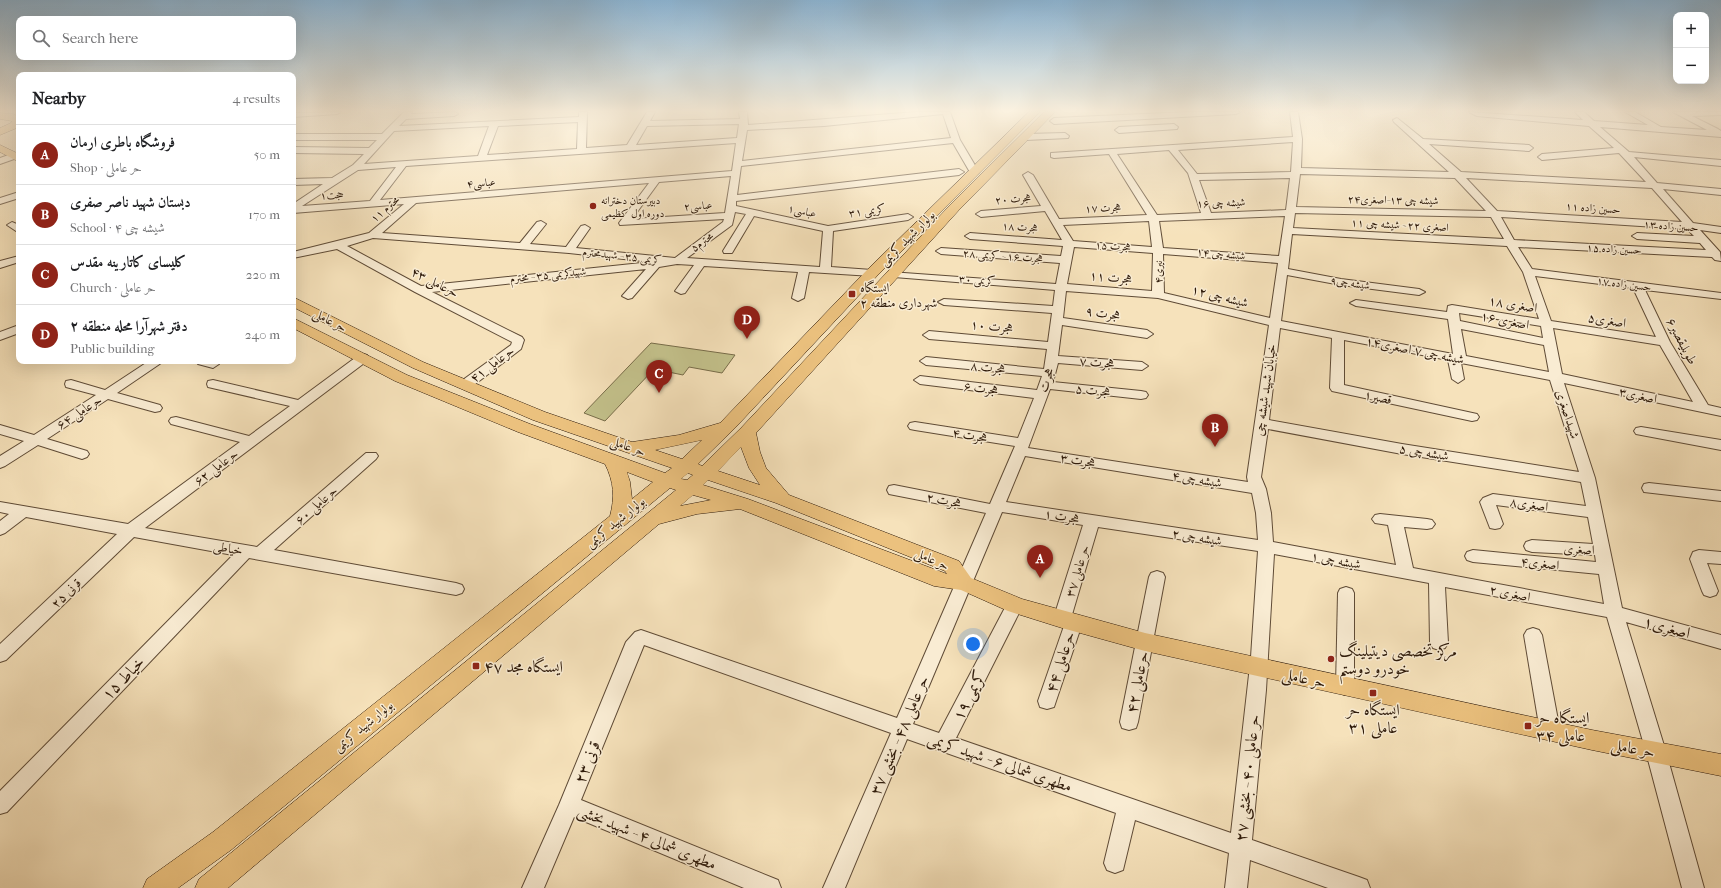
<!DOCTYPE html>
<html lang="en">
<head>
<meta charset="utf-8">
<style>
	:root { --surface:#fff; --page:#f6f6f6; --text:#202124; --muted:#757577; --line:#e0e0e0; --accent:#8f2418 }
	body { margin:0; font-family:"IM FELL French Canon",Amiri,serif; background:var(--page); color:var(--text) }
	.controls { position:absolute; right:12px; top:12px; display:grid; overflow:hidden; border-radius:8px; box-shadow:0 4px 16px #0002 }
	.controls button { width:36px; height:36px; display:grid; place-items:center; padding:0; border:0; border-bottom:1px solid var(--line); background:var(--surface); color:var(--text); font:20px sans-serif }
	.you { position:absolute; left:973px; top:644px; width:14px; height:14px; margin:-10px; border:3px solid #fff; border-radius:50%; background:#1a73e8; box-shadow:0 0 0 6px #1a73e833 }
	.badge { display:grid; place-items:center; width:26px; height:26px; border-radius:50%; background:var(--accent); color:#fff; font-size:13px; font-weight:700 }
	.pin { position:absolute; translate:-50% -33px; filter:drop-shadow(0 1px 2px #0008) }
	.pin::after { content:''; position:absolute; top:21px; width:14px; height:12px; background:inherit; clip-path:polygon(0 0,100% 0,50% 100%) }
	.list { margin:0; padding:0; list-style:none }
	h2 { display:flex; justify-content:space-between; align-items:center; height:52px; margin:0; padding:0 16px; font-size:17px }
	h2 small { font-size:13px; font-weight:400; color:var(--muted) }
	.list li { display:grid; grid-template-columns:26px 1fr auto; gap:12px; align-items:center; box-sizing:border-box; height:60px; padding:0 16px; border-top:1px solid var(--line) }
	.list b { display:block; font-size:15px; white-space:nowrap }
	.list p { margin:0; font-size:13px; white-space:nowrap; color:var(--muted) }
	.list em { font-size:13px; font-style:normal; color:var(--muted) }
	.icon { flex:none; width:22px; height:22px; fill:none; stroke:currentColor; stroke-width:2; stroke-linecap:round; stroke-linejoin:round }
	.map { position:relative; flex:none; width:1721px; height:888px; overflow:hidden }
	.search { position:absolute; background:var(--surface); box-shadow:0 4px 16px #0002; left:16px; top:16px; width:280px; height:44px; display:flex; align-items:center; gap:10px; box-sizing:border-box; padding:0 14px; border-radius:8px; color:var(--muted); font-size:15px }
	.panel { position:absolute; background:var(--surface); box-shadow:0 4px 16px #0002; left:16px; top:72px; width:280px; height:292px; border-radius:8px }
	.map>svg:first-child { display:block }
</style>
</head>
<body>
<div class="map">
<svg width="1721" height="888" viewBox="0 0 1721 888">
	<rect width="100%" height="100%" fill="#f6e2bb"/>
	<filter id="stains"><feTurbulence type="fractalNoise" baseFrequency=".005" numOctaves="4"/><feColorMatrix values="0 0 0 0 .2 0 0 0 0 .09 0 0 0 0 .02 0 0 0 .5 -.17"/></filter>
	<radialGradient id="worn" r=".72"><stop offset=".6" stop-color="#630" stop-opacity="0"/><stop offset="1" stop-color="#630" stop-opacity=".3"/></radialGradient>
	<path fill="#c3c18b" stroke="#786d4a" d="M 651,343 L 735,355 L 722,373 L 689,367 L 683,375 L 654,369 L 605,421 L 584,413 Z"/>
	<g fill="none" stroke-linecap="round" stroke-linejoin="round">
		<g stroke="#5f4b36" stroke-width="2">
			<g id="minor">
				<path d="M 341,112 L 337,114 L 293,117 L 293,113 Z"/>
				<path d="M 404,112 L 412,112 L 411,114 L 455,112 L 458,114 L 454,116 L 406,119 L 399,126 L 579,117 L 579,112 L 587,112 L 586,148 L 627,145 L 647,112 L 655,112 L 650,121 L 740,119 L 739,112 L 747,112 L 748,125 L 916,112 L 950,112 L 960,140 L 979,172 L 977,174 L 971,174 L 953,143 L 741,166 L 737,195 L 959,169 L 964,172 L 959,175 L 736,201 L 736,206 L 828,226 L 908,214 L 913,217 L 908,220 L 833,231 L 831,267 L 872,270 L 878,273 L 872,276 L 809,272 L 804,298 L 798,301 L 792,298 L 798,272 L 704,266 L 685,293 L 681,294 L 675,291 L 694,265 L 677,264 L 659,267 L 632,298 L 628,299 L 622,296 L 646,269 L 432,292 L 522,337 L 524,340 L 521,349 L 470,388 L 465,389 L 459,385 L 460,382 L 511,345 L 512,342 L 415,292 L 337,249 L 293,258 L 293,252 L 369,233 L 404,204 L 293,213 L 293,204 L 323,184 L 293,185 L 293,179 L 332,178 L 353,165 L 364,154 L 293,153 L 293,147 L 369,148 L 377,140 L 293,140 L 293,134 L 382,134 ZM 943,114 L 951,138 L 742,161 L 747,130 L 824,126 ZM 578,122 L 577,149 L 487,155 L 498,126 ZM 739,124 L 737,138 L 636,145 L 647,126 ZM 489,126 L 478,156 L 364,164 L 394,131 ZM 736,143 L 732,171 L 380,200 L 406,166 ZM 396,167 L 370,201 L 302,206 L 358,170 ZM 731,176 L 725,213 L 632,219 L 659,182 ZM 649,183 L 619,223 L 620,225 L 724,219 L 723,222 L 675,258 L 576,248 L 590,228 L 585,225 L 581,226 L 566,247 L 530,244 L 546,224 L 541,221 L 537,222 L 520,243 L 382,233 L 416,203 ZM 735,212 L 746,214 L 723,251 L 724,253 L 732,253 L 754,216 L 823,231 L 820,267 L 687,258 L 732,225 ZM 373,238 L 569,253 L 651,262 L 421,286 L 347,246 Z"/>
				<path d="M 1188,112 L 1240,112 L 1236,114 L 1054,124 L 1050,121 L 1054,118 Z"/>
				<path d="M 1290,112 L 1298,112 L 1302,139 L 1301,168 L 1449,172 L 1394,122 L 1393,120 L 1397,118 L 1423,139 L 1529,145 L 1533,148 L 1529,151 L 1429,144 L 1461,172 L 1646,182 L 1619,153 L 1542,160 L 1538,157 L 1542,154 L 1614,148 L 1589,126 L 1477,116 L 1469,112 L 1583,120 L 1575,112 L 1584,112 L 1594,121 L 1648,125 L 1625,112 L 1635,112 L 1661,127 L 1707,130 L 1673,112 L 1721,112 L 1721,115 L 1692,116 L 1718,129 L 1721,131 L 1721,137 L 1600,127 L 1629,152 L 1721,160 L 1721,166 L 1634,157 L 1657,183 L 1721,189 L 1721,195 L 1663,189 L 1693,223 L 1721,227 L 1721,233 L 1700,230 L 1720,252 L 1721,261 L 1715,260 L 1712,257 L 1518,247 L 1532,269 L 1721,293 L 1721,299 L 1645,290 L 1670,342 L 1708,405 L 1721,408 L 1721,416 L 1564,383 L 1595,478 L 1622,608 L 1721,635 L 1721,649 L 1626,622 L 1666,752 L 1704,888 L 1682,888 L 1646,752 L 1607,617 L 1445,587 L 1448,643 L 1445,648 L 1439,650 L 1433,648 L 1430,643 L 1429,583 L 1274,554 L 1266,690 L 1252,840 L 1359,877 L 1367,880 L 1370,888 L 1328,888 L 1250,860 L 1247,888 L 1225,888 L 1229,853 L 1135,820 L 1123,870 L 1115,873 L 1107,870 L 1104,863 L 1116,813 L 907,739 L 845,888 L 823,888 L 891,733 L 644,645 L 581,800 L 778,880 L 781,888 L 744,888 L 574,817 L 544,888 L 522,888 L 559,805 L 626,642 L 635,632 L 641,630 L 897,718 L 986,513 L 894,495 L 889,494 L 887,490 L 889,486 L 894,485 L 990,504 L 1015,446 L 915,430 L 910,429 L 908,426 L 910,423 L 915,422 L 1018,438 L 1034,398 L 920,384 L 914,380 L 920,376 L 1037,390 L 1042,376 L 926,365 L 920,361 L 926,357 L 1044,369 L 1047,349 L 929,339 L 923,335 L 929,331 L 1048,342 L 1052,313 L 944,305 L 938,302 L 944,299 L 1053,306 L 1055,290 L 894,277 L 888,274 L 890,272 L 1056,284 L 1060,263 L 941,254 L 936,251 L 941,248 L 1061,256 L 1063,246 L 970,239 L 965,236 L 970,233 L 1062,240 L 1045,211 L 981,217 L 976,214 L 981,211 L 1041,206 L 1023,175 L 1028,172 L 1033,175 L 1059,219 L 1147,215 L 1109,154 L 1054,158 L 1051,157 L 1051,153 L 1293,137 ZM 1293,142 L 1291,172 L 1197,174 L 1178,150 ZM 1169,150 L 1188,173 L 1201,213 L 1157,215 L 1117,154 ZM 1300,174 L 1455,178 L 1486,211 L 1296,207 ZM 1290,178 L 1286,210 L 1211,213 L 1199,180 ZM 1466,178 L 1652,188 L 1682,222 L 1497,211 ZM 1295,213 L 1491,217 L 1504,239 L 1293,228 ZM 1285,216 L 1279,256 L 1163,248 L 1159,221 ZM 1501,217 L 1687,229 L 1694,236 L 1637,233 L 1632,236 L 1637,239 L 1700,243 L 1706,250 L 1514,240 ZM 1149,221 L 1152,247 L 1073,241 L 1063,225 ZM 1292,234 L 1507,246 L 1523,272 L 1539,319 L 1452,305 L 1448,306 L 1447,312 L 1356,300 L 1350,303 L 1356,306 L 1448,319 L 1453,354 L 1281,321 L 1287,275 L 1341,285 L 1419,295 L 1425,292 L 1419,289 L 1341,279 L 1288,269 ZM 1074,247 L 1153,253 L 1152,291 L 1067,284 ZM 1163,254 L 1278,263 L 1270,318 L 1164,293 ZM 1535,276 L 1633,288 L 1656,337 L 1551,321 ZM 1066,291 L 1158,298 L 1269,325 L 1247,477 L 1248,482 L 1028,448 L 1050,389 L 1141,399 L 1146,398 L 1148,395 L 1146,392 L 1141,391 L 1053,382 L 1058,363 L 1142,370 L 1148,366 L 1142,362 L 1058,356 L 1062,325 L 1147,338 L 1153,334 L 1147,330 L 1063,318 ZM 1459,313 L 1541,326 L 1543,338 L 1460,321 ZM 1280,328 L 1332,338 L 1330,388 L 1332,391 L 1472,421 L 1477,420 L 1479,417 L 1477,414 L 1344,385 L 1344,340 L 1448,360 L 1452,379 L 1458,383 L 1464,379 L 1461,363 L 1550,380 L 1579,472 L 1402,444 L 1269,420 ZM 1553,328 L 1660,345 L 1693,402 L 1562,374 ZM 1461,329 L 1544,345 L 1549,372 L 1466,356 ZM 1268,429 L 1402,454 L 1581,482 L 1586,506 L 1493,494 L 1483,498 L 1480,502 L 1490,528 L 1495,529 L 1500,528 L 1503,524 L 1496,505 L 1588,517 L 1593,544 L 1532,540 L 1526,542 L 1524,546 L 1526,550 L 1532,552 L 1595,555 L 1596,562 L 1473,550 L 1467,552 L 1465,556 L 1467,560 L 1473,562 L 1599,574 L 1604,604 L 1413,568 L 1404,527 L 1427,529 L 1432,528 L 1435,524 L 1432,520 L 1427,519 L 1380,514 L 1375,515 L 1372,519 L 1375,523 L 1388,525 L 1396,565 L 1273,542 L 1271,513 L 1266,489 L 1261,477 ZM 1025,456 L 1252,493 L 1256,513 L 1258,540 L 1006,502 ZM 1002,512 L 1083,525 L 1053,620 L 1056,625 L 1064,626 L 1038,701 L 1040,707 L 1047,709 L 1054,707 L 1056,701 L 1082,624 L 1079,619 L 1071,618 L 1098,527 L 1258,551 L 1251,657 L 1231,833 L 956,738 L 1023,605 L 1021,600 L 1015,599 L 1009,600 L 939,733 L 913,724 Z"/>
				<path d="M 1174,124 L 1178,127 L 1177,129 L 1119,133 L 1115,130 L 1119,127 Z"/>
				<path d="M 1065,133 L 1069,136 L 1068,138 L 1026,140 L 1022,137 L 1026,134 Z"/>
				<path d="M 14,153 L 17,154 L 17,158 L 0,164 L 0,158 Z"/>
				<path d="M 19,192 L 19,198 L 0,204 L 0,198 Z"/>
				<path d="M 12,222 L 19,225 L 19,233 L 7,225 Z"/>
				<path d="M 19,256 L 19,262 L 0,268 L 0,261 Z"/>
				<path d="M 19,325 L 19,333 L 0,340 L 0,332 Z"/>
				<path d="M 363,354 L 367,355 L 369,358 L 367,361 L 145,528 L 257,547 L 366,453 L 376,453 L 378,456 L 376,459 L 274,550 L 456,583 L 462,585 L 464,589 L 462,593 L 456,595 L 249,558 L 7,812 L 0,814 L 0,791 L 233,555 L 134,537 L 6,660 L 0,662 L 0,644 L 117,534 L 26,517 L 5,533 L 0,535 L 0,521 L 9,514 L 0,512 L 0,502 L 128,524 L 240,442 L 171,424 L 169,421 L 171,418 L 176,417 L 249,436 L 290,406 L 208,387 L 207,384 L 208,381 L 213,380 L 298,400 L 359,355 Z"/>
				<path d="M 149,361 L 164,361 L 117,393 L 160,405 L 162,408 L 160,411 L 155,412 L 108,399 L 47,439 L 87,451 L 89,454 L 87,457 L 82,459 L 38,445 L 5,466 L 0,468 L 0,456 L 24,441 L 0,434 L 0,425 L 34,435 L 96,395 L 66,387 L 65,384 L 66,381 L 71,380 L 105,390 Z"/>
				<path d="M 196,361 L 216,361 L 219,364 L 213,368 L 198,364 Z"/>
				<path d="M 1641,427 L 1721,440 L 1721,450 L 1636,434 L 1634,431 L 1636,428 Z"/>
				<path d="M 1649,483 L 1721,491 L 1721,501 L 1644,492 L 1642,488 L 1644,484 Z"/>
				<path d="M 1699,550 L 1721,552 L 1721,564 L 1707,563 L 1718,591 L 1716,595 L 1710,597 L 1704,595 L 1702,591 L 1690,559 L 1693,552 Z"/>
				<path d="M 1157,571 L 1163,573 L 1165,577 L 1138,722 L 1136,728 L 1129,730 L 1122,728 L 1120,722 L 1149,577 L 1151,573 Z"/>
				<path d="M 1346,587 L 1352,589 L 1354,593 L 1354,687 L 1351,692 L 1345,695 L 1339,692 L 1336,687 L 1338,593 L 1340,589 Z"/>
				<path d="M 1533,628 L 1539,630 L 1542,635 L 1560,731 L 1557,737 L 1550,739 L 1543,737 L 1540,731 L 1524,635 L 1527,630 Z"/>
			</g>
		</g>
		<g stroke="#2d1909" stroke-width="1">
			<g id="major">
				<path d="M 1029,112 L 1040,112 L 877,276 L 735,428 L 698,464 L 702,466 L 741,428 L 951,204 L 1044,112 L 1055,112 L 959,210 L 756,433 L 760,452 L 766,468 L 789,495 L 959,561 L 971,578 L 1022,599 L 1145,633 L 1592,730 L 1721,754 L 1721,776 L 1592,750 L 1145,651 L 1062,628 L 1008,611 L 961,590 L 934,586 L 740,509 L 697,514 L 659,524 L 228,888 L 195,888 L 199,879 L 676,490 L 670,488 L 231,850 L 178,888 L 143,888 L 147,879 L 213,832 L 610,516 C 615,497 614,482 605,464 L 518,432 L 395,381 L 293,328 L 293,318 L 407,375 L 530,424 L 665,473 L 672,468 L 533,420 L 413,368 L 293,307 L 293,297 L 423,362 L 545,412 L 632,442 L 679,435 L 720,423 L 723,420 L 867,270 ZM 702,440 L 682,459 L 655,450 ZM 741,447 L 749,468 L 760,485 L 718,471 ZM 627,472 L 653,482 L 632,499 L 630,482 ZM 688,473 L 693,475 L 687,480 L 681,479 ZM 708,480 L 776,503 L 945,571 L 947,574 L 748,499 L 703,485 ZM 693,495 L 711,500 L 680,506 Z"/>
				<path d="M 0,113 L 13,114 L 19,117 L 19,127 L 0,135 L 0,128 L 11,123 L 12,121 L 0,119 Z"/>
				<path d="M 0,145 L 19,154 L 19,162 L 0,152 Z"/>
			</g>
		</g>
		<use href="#minor" fill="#f9ecd3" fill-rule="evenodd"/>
		<use href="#major" fill="#ebc17e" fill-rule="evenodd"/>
	</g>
	<linearGradient id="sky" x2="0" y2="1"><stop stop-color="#8cb6d6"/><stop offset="0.47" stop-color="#fbf2e0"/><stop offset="1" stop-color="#fbf2e0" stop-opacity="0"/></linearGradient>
	<rect width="1721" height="236" fill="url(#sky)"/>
	<g fill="#8f2418" stroke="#f9ecd3" stroke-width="1.5">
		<circle cx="593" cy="206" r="4"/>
		<rect x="848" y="290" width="8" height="8" rx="2"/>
		<circle cx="1331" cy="659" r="4"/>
		<rect x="472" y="662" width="8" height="8" rx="2"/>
		<rect x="1369" y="689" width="8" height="8" rx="2"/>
		<rect x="1524" y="722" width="8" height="8" rx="2"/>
	</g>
	<g text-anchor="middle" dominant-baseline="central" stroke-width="3" stroke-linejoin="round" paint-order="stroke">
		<g font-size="11" fill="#2d1909" stroke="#f9ecd3">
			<text transform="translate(481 183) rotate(-5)">عباسی۴</text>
			<text transform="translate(332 195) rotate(-4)">حجت۱</text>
			<text transform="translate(1013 199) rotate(-5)">هجرت ۲۰</text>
			<text transform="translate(1393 200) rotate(1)">شیشه چی ۱۳-اصغری۲۴</text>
			<text transform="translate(1221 203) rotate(-2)">شیشه چی ۱۶</text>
			<text transform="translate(698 206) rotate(-4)">عباسی۲</text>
			<text transform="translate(1103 208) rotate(-3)">هجرت ۱۷</text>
			<text transform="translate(1593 208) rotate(4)">حسین زاده ۱۱</text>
			<text transform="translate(385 209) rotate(-41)">محترم ۱۱</text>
			<text transform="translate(802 211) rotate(12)">عباسی۱</text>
			<text transform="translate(867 211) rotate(-8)">کریمی ۳۱</text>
			<text transform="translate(1400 225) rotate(3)">اصغری ۲۲ - شیشه چی ۱۱</text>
			<text transform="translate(1671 226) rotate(4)">حسین زاده ۱۳</text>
			<text transform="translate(1020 227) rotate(4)">هجرت ۱۸</text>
			<text transform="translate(702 242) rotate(-36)">محترم۵</text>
			<text transform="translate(1113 246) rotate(4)">هجرت ۱۵</text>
			<text transform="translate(1614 249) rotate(3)">حسین زاده ۱۵</text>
			<text transform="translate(1221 254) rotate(5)">شیشه چی ۱۴</text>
			<text transform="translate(622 256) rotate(6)">کریمی ۳۵ - شهیدمحترم</text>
			<text transform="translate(1003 256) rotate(4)">هجرت ۱۶ - کریمی ۲۸</text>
			<text transform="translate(1158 272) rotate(-90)">نیری۴</text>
			<text transform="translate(548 275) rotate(-6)">شهیدکریمی ۳۵ - محترم</text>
			<text transform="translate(977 280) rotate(4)">کریمی ۳۰</text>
			<text transform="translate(1350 283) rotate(8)">شیشه چی۹</text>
			<text transform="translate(1624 284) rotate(7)">حسین زاده ۱۷</text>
		</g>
		<g font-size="11" fill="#2d1909" stroke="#f9ecd3" text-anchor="start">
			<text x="601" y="200">دبیرستان دخترانه<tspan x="601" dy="13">دوره اول کظیمی</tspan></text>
		</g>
		<g font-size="13" fill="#2d1909" stroke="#f9ecd3">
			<text transform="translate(907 238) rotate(-45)">بولوار شهید کریمی</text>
			<text transform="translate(1111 277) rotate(5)">هجرت ۱۱</text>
			<text transform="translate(435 282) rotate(27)">حرعاملی ۴۳</text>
			<text transform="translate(1220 296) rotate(14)">شیشه چی ۱۲</text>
			<text transform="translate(1513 304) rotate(9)">اصغری ۱۸</text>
			<text transform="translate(1103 313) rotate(8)">هجرت ۹</text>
			<text transform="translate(330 320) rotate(27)">حر عاملی</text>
			<text transform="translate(1505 320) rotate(11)">اصغری ۱۶</text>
			<text transform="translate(1607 320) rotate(9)">اصغری۵</text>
			<text transform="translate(992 326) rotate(5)">هجرت ۱۰</text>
			<text transform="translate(1682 341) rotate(62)">طویلیقصیر۶</text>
			<text transform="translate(1415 350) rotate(11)">شیشه چی ۷-اصغری۱۴</text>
			<text transform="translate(1097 362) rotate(4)">هجرت ۷</text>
			<text transform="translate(492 364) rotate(-37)">حرعاملی ۴۱</text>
			<text transform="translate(988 367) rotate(6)">هجرت ۸</text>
			<text transform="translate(1046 380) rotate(-73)">هجرت</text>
			<text transform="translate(981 388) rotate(7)">هجرت ۶</text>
			<text transform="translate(1093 390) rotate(6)">هجرت ۵</text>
			<text transform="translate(1265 390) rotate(-82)">خیابان شهید شیشه چی</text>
			<text transform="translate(1638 395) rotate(12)">اصغری۳</text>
			<text transform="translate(1378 397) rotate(12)">قصیر۱</text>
			<text transform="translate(79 412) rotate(-33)">حرعاملی ۶۴</text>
			<text transform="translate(1568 414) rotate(72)">شهیداصغری</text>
			<text transform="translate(970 435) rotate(9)">هجرت ۴</text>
			<text transform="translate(628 446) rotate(19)">حر عاملی</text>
			<text transform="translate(1424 452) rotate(9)">شیشه چی ۵</text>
			<text transform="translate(1078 460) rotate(9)">هجرت ۳</text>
			<text transform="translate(216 467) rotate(-37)">حرعاملی ۶۲</text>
			<text transform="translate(1197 479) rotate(9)">شیشه چی ۴</text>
			<text transform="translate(944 500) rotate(11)">هجرت ۲</text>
			<text transform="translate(1529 504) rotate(8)">اصغری۸</text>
			<text transform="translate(316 505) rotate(-41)">حرعاملی ۶۰</text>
			<text transform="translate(1062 516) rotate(9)">هجرت ۱</text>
			<text transform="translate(615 522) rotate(-39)">بولوار شهید کریمی</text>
			<text transform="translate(1197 537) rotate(9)">شیشه چی ۲</text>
			<text transform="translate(228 548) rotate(10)">خیاطی</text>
			<text transform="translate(1579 549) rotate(3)">اصغری</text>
			<text transform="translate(932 559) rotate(24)">حر عاملی</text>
			<text transform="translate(1336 560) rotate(10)">شیشه چی ۱</text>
			<text transform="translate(1540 563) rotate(6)">اصغری۴</text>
			<text transform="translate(1077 571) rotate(-73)">حر عاملی ۳۷</text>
			<text transform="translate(66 593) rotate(-44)">قرنی ۲۵</text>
			<text transform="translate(1510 593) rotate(11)">اصغری ۲</text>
			<text transform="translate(363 726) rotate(-39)">بولوار شهید کریمی</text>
		</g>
		<g font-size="13" fill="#2d1909" stroke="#f9ecd3" text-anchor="start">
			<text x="860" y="287">ایستگاه<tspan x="860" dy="15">شهرداری منطقه ۲</tspan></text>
		</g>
		<g font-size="16" fill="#2d1909" stroke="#f9ecd3">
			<text transform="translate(1667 627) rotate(15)">اصغری۱</text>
			<text transform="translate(1060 662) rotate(-72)">حرعاملی ۴۴</text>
			<text transform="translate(123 678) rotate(-46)">خیاط ۱۵</text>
			<text transform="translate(1304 678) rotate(12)">حر عاملی</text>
			<text transform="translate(1137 682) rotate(-79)">حرعاملی ۴۲</text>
			<text transform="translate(969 695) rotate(-63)">کریمی ۱۹</text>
			<text transform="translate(899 735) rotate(-67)">حر عاملی ۴۸ - بخشی ۳۷</text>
			<text transform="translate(1633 748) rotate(10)">حر عاملی</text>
			<text transform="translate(587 762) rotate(-68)">قرنی ۲۳</text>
			<text transform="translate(1000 762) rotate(19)">مطهری شمالی ۶ - شهید کریمی</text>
			<text transform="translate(1247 778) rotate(-84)">حر عاملی ۴۰ - بخشی ۲۷</text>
			<text transform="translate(647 837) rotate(22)">مطهری شمالی ۴ - شهید بخشی</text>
		</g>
		<g font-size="16" fill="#2d1909" stroke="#f9ecd3" text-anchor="start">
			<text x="1339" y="650">مرکز تخصصی دیتیلینگ<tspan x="1339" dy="18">خودرو دوستم</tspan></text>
			<text x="484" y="666">ایستگاه مجد ۴۷</text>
			<text x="1373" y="709" text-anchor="middle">ایستگاه حر<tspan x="1373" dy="18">عاملی ۳۱</tspan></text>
			<text x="1536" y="717">ایستگاه حر<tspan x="1536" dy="18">عاملی ۳۴</tspan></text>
		</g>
	</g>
	<rect width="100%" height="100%" filter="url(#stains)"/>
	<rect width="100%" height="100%" fill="url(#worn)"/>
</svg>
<div class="controls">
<button>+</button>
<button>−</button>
</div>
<div class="you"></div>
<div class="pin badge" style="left:1040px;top:578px">A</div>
<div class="pin badge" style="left:1215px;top:447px">B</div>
<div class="pin badge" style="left:659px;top:393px">C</div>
<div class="pin badge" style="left:747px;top:339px">D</div>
<div class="search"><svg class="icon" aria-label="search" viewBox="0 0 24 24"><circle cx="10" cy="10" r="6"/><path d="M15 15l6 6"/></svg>Search here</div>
<section class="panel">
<h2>Nearby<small>4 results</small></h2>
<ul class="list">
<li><span class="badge">A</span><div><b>فروشگاه باطری ارمان</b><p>Shop · حر عاملی</p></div><em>50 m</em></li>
<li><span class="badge">B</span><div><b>دبستان شهید ناصر صفری</b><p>School · شیشه چی ۴</p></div><em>170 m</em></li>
<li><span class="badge">C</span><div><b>کلیسای کاتارینه مقدس</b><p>Church · حر عاملی</p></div><em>220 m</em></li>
<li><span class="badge">D</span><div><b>دفتر شهرآرا محله منطقه ۲</b><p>Public building</p></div><em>240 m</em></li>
</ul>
</section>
</div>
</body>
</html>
